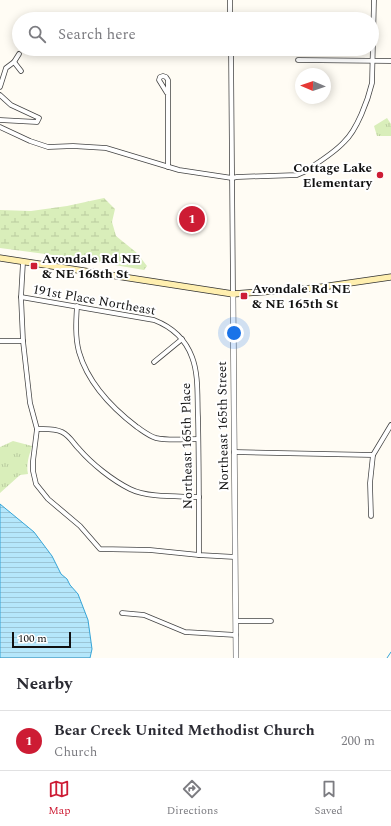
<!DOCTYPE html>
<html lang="en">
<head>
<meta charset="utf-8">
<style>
	:root { --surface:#fff; --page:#f2f2f3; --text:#2b2b33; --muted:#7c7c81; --line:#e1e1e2; --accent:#cd1c34 }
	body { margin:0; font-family:Spectral,serif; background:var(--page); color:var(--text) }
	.compass { position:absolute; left:295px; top:68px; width:36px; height:36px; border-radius:50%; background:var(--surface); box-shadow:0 2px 10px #0003; rotate:272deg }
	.scale { position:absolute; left:12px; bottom:10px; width:59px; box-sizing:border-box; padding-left:4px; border:2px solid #111; border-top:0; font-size:11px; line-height:14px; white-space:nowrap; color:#111; -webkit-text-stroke:3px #fff; paint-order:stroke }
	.you { position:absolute; left:234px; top:333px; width:14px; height:14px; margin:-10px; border:3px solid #fff; border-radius:50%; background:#1a73e8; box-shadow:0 0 0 6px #1a73e833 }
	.badge { display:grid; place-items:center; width:26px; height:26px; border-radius:50%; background:var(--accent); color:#fff; font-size:13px; font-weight:700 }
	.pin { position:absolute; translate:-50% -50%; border:2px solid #fff; box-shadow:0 1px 4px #0006 }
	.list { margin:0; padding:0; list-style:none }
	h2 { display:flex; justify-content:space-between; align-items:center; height:52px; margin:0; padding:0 16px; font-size:17px }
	h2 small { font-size:13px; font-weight:400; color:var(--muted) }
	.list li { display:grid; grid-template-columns:26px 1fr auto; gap:12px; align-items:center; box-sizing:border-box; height:60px; padding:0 16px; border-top:1px solid var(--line) }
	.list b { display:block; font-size:15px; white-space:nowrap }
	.list p { margin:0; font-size:13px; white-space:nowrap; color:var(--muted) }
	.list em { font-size:13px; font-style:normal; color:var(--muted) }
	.icon { flex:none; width:22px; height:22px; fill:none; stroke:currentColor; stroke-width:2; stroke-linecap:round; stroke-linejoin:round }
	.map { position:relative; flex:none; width:391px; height:658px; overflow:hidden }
	.search { position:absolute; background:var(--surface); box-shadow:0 2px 10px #0003; left:12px; right:12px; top:12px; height:44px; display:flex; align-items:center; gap:10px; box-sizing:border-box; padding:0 14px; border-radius:22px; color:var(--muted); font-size:15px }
	.sheet { height:112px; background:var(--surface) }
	nav { display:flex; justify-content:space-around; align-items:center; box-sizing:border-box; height:56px; border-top:1px solid var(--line); background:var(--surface); font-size:11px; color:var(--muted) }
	nav a { display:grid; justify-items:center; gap:2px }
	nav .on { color:var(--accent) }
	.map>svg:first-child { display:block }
</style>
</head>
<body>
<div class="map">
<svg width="391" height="658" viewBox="0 0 391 658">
	<defs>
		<pattern id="wetland-marsh" width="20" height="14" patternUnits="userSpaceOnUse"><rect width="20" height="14" fill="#d9eeba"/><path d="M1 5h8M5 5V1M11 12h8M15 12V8" fill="none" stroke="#b9cb9f"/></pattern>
		<pattern id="park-tufts" width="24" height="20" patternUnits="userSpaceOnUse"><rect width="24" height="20" fill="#d9eeba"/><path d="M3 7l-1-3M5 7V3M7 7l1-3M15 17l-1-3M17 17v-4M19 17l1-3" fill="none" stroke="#b9cb9f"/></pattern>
		<pattern id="water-rules" width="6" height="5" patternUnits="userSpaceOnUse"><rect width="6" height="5" fill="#b5e7fb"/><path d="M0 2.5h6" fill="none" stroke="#9bc5d6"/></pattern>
	</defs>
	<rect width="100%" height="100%" fill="#fffcf4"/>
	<path fill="url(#wetland-marsh)" d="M 104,198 L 115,209 L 112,222 L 116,236 L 137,253 L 147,266 L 144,270 L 68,257 L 0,248 L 0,210 L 31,211 L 67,206 Z"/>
	<g fill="url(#park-tufts)">
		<path d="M 387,118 L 391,124 L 391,136 L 377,136 L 374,126 Z"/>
		<path d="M 13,441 L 32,446 C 29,456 26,464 28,474 L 20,475 L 0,493 L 0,447 Z"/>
	</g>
	<path fill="url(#water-rules)" stroke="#36a5d8" d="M 0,504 L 34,532 L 52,556 L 61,574 L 67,579 L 70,585 L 78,594 L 88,620 L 92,649 L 90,658 L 0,658 Z"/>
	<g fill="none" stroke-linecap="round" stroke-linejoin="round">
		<path stroke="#36a5d8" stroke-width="1" d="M 387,658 L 391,652"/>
		<g stroke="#444" stroke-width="5.5">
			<g id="minor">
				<path d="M 230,0 L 230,19"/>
				<path d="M 231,49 L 233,294"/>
				<path d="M 298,60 L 391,61"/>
				<path d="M 14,62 L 21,71"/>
				<path d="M 0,87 L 6,68 L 14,62 L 19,54"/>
				<path d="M 167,93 L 159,80 L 160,77 L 163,76 L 166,77 L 168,80 L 168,167"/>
				<path d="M 0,95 L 11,105 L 39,118 L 37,122 L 0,120"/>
				<path d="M 0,127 L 30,141 L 48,147 L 73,146 L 106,148 L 179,170 L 232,178 L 237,177 L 297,175 L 304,172 C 317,163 333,154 344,142 C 357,130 368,100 372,83 L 374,0"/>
				<path d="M 23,262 L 21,297 L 23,341 L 30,403 L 37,429 L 33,461 L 33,471 L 36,484 L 48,499 L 80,526 L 100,549 L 150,550 L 199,555 L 235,557"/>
				<path d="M 21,297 L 154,320 C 172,327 185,338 192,357 C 199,375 197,398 198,417 C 199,463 199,509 199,555"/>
				<path d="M 77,306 C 76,321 75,337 79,352 C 88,383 112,408 137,427 C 143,431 149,436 156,438 C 169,441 185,439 198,439"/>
				<path d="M 0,341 L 23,341"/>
				<path d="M 154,362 L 182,339"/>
				<path d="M 37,429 C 45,429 54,428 62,432 C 70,436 73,443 79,449 C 92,464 112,480 130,489 C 148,498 178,496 199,497"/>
				<path d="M 234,452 L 373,455"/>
				<path d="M 371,516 L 370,483 L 373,455 L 391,425"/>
				<path d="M 122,613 L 144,615 L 185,632 L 236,635"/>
				<path d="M 236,621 L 271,621"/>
			</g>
		</g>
		<g stroke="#444" stroke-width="6">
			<path id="tertiary" d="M 233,294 L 236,658"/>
		</g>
		<g stroke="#333" stroke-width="7">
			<path id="secondary" d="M 0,258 L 233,294 L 315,288 L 391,277"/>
		</g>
		<use href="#minor" stroke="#fff" stroke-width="4"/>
		<use href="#tertiary" stroke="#fff" stroke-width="5"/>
		<use href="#secondary" stroke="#ffefaf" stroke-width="5.5"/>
	</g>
	<g fill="#cd1c34" stroke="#fff" stroke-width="1.5">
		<circle cx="380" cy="175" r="4"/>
		<rect x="30" y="262" width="8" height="8" rx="2"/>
		<rect x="240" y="292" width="8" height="8" rx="2"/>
	</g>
	<g text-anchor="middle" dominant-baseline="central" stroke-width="4" stroke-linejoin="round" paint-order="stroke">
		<g font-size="13" font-weight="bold" fill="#111" stroke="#fff" text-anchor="start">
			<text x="372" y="168" text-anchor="end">Cottage Lake<tspan x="372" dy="15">Elementary</tspan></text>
			<text x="42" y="259">Avondale Rd NE<tspan x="42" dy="15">&amp; NE 168th St</tspan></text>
			<text x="252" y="289">Avondale Rd NE<tspan x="252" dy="15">&amp; NE 165th St</tspan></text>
		</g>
		<g font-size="13" fill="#111" stroke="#fff">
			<text transform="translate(94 300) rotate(10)">191st Place Northeast</text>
			<text transform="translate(223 426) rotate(-91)">Northeast 165th Street</text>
			<text transform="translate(187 446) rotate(-91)">Northeast 165th Place</text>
		</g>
	</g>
</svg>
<svg class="compass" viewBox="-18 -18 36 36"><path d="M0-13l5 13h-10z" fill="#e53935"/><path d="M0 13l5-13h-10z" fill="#7c7c81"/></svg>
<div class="scale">100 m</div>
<div class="you"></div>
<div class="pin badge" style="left:192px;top:219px">1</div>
<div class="search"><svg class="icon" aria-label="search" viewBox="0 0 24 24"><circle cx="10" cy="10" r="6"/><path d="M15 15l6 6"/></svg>Search here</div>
</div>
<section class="sheet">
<h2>Nearby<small></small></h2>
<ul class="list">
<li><span class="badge">1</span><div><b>Bear Creek United Methodist Church</b><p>Church</p></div><em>200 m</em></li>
</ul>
</section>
<nav>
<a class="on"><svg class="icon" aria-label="map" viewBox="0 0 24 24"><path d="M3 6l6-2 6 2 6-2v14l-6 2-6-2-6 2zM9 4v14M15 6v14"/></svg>Map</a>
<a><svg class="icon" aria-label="directions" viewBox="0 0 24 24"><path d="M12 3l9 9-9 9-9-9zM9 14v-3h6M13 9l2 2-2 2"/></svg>Directions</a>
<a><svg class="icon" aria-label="saved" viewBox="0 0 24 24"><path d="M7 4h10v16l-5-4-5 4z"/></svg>Saved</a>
</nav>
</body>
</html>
